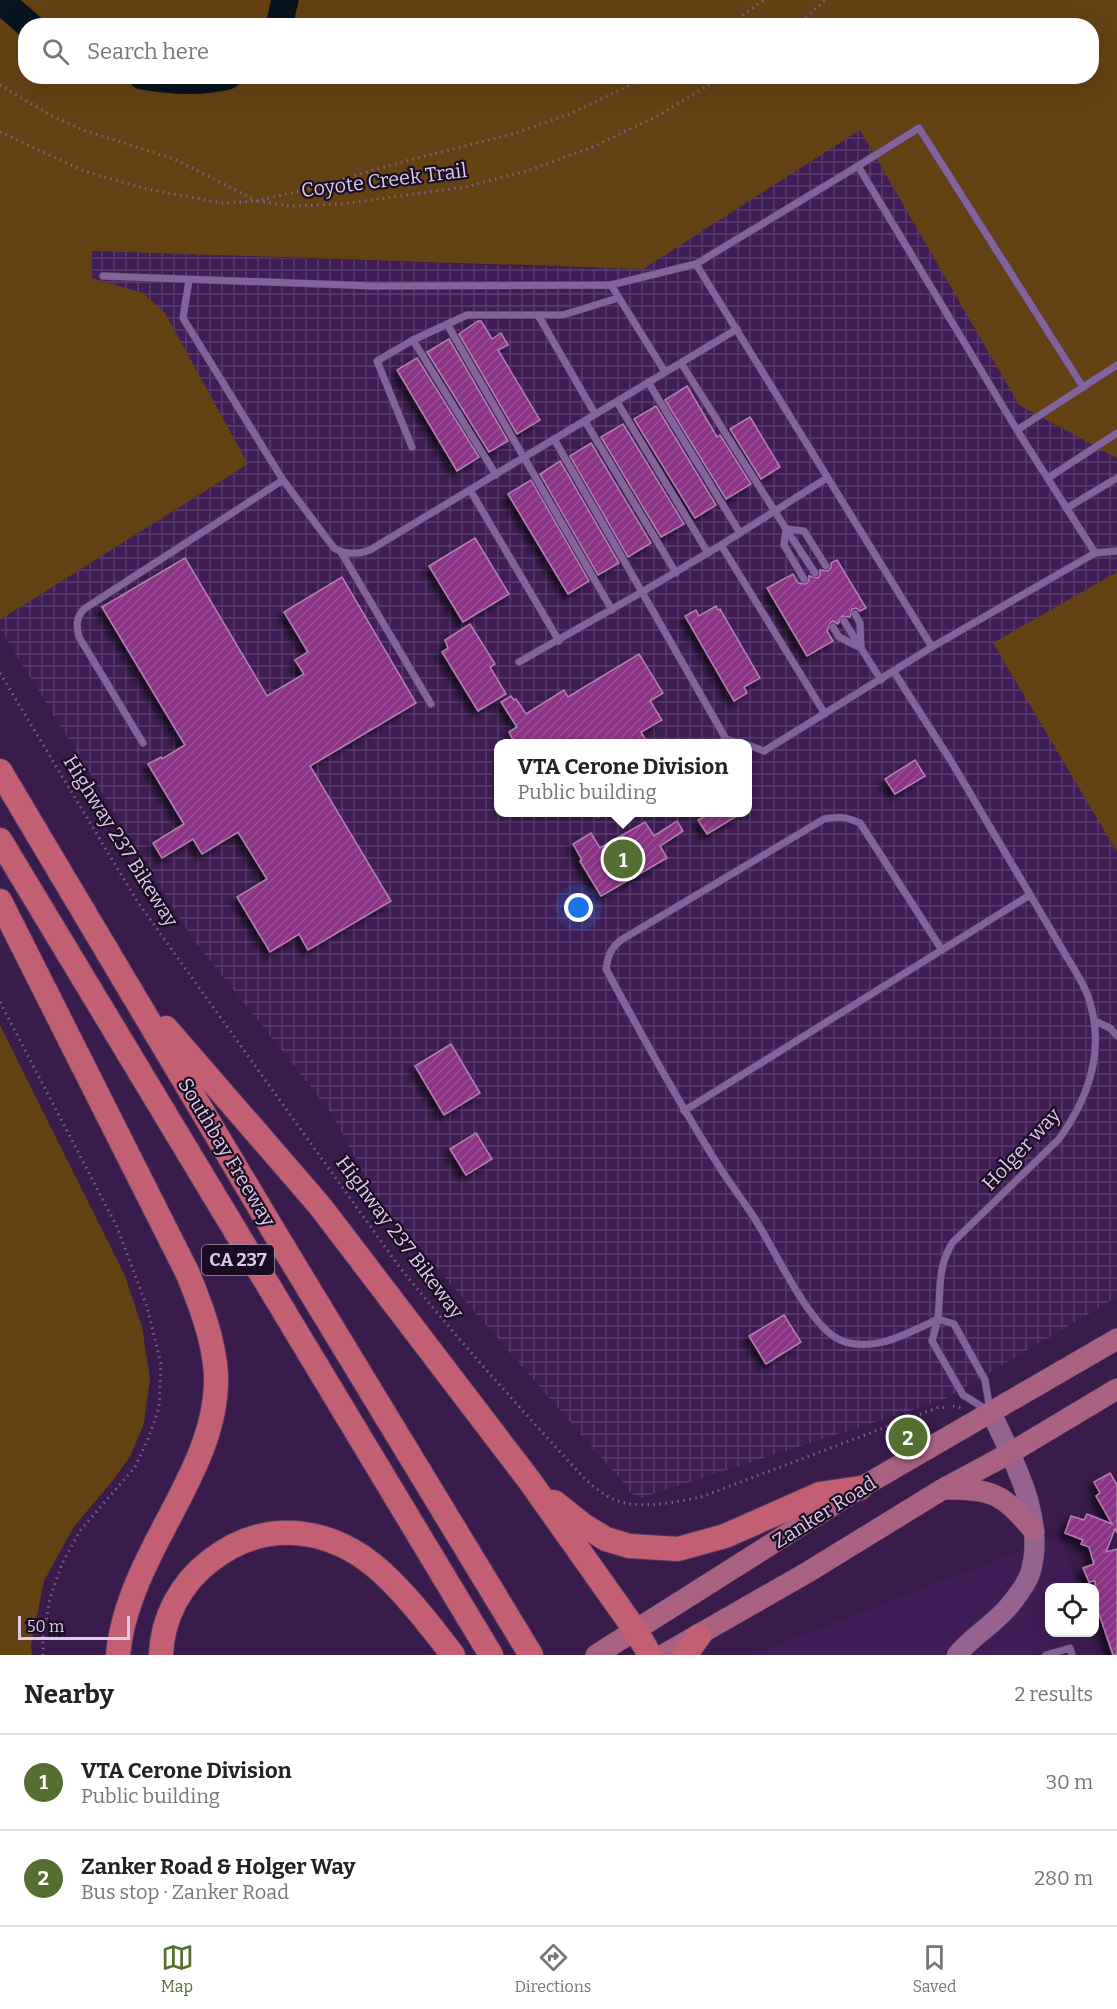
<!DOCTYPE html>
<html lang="en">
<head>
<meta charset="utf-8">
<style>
	:root { --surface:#fff; --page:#f2f2f2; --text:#222; --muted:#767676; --line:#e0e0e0; --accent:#546f30 }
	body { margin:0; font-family:Bitter,serif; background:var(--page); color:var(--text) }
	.controls { position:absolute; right:18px; bottom:18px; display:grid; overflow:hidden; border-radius:12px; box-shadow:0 6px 24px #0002 }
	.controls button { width:54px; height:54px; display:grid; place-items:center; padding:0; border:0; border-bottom:2px solid var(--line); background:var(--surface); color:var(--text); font:30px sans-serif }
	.scale { position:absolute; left:18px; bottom:15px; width:112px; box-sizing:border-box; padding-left:6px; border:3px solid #dbcae9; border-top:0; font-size:16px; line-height:21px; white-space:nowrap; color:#dbcae9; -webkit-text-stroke:4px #1a0d23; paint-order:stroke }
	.you { position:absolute; left:579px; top:908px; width:21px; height:21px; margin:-15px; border:4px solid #fff; border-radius:50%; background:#1a73e8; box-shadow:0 0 0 9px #1a73e833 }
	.badge { display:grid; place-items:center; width:39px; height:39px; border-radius:50%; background:var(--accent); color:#fff; font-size:20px; font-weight:700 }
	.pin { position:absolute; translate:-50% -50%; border:3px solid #fff; box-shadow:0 2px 6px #0006 }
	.popup { position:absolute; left:494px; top:739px; width:258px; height:78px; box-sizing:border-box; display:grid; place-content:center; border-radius:12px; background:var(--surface); filter:drop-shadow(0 2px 4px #0005); font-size:20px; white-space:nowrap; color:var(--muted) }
	.popup b { font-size:22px; color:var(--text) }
	.popup::after { content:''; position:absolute; left:50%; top:100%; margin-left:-12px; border:12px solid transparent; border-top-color:var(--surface) }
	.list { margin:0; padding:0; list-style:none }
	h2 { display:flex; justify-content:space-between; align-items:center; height:78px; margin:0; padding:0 24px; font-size:26px }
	h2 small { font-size:20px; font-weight:400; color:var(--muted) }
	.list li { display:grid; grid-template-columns:39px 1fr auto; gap:18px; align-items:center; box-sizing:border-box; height:96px; padding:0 24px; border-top:2px solid var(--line) }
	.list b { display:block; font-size:22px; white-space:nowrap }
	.list p { margin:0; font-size:20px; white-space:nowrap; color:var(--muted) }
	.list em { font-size:20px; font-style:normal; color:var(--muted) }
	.icon { flex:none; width:33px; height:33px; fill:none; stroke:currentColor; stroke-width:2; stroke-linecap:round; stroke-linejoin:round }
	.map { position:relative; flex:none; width:1117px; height:1655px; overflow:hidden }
	.search { position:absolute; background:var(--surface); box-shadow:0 6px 24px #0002; left:18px; right:18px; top:18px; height:66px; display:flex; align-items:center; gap:15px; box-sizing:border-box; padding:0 21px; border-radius:24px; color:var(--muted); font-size:22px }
	.sheet { height:270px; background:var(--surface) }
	nav { display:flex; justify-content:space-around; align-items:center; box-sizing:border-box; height:84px; border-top:2px solid var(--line); background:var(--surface); font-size:16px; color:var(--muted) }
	nav a { display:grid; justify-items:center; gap:3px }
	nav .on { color:var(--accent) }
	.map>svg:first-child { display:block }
</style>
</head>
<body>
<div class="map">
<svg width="1117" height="1655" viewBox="0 0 1117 1655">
	<defs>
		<pattern id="industrial-grid" width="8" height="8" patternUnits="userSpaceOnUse" patternTransform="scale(1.5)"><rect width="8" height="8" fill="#401d56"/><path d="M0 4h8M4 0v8" fill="none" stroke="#5b3c6e"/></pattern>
		<pattern id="building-hatch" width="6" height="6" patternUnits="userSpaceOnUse" patternTransform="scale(1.5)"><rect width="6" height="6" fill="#8c3487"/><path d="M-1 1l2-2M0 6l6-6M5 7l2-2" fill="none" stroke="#9c5098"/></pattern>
		<filter id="shadow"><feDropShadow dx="-5.5" dy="5.5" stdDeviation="3" flood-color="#0009"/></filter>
	</defs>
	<rect width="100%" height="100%" fill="#391b4c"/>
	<path fill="#401d56" d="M 1061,1535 L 1076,1587 L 1050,1588 L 1050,1632 L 1089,1633 L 1096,1655 L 751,1655 Z"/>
	<path fill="url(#industrial-grid)" fill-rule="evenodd" d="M 867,85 L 1117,346 L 1117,1297 L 943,1400 L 637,1499 L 376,1198 L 332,1114 L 193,939 L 0,629 L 0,620 L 248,464 L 143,293 L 91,278 L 91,251 L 599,269 ZM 498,744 L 748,744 L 748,812 L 498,812 Z"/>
	<g fill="#644113" fill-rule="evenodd">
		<path d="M 0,0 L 1117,0 L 1117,458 L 1019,405 L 860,130 L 643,269 L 92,251 L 92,278 L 143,293 L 165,313 L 248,464 L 0,620 ZM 26,26 L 1092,26 L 1092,76 L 26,76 Z"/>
		<path d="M 1117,572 L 1117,852 L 993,643 Z"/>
		<path d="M 0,1025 L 125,1276 L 142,1327 L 150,1378 L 144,1423 L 131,1455 L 114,1479 L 73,1528 L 44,1581 L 31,1645 L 32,1655 L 0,1655 Z"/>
	</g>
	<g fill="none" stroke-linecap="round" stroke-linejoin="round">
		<g stroke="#07131f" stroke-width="27">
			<path d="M 0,0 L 30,26"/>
			<path d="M 279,26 L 285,0"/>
			<path d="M 142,76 C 170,81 201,83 228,76"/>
		</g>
	</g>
	<g fill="url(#building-hatch)" stroke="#b480af" stroke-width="1.5" filter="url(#shadow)">
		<path d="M 478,321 L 481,321 L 492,339 L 501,333 L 508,345 L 498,350 L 540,420 L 517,434 L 459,334 Z"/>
		<path d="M 449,339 L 508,441 L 489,452 L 427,352 Z"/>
		<path d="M 417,358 L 479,457 L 457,471 L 397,370 Z"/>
		<path d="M 687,386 L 717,437 L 720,435 L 751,484 L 726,499 L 665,400 Z"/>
		<path d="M 656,406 L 716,505 L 695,518 L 634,419 Z"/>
		<path d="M 750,417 L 780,467 L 761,479 L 730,429 Z"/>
		<path d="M 623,424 L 684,524 L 661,537 L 601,437 Z"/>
		<path d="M 591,443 L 651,543 L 628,557 L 570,456 Z"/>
		<path d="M 560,461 L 619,563 L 598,575 L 540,474 Z"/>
		<path d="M 531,480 L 589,581 L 568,594 L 508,494 Z"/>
		<path d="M 475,538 L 509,594 L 463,622 L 429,566 Z"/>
		<path d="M 185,558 L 267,696 L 304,674 L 295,660 L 308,652 L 284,612 L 342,577 L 416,703 L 310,766 L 391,901 L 308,950 L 299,934 L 270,952 L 237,897 L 267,879 L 238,832 L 202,854 L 193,839 L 162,858 L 153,843 L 184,824 L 148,764 L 161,757 L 162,759 L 185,745 L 102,607 Z"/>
		<path d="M 837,560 L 866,608 L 860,611 L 856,608 L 852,609 L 850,617 L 842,616 L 838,624 L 833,621 L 830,623 L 827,631 L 833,641 L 807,656 L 767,588 L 793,574 L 798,583 L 806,584 L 809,581 L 809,576 L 818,578 L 820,575 L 820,570 L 828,571 L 831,568 L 831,563 Z"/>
		<path d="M 716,606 L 718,610 L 720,609 L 760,678 L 744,687 L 747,693 L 734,701 L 685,616 L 696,610 L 699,616 Z"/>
		<path d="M 470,624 L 495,664 L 490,667 L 506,694 L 478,711 L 442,652 L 448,648 L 445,640 Z"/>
		<path d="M 639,654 L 663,693 L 650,701 L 662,720 L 641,732 L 648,744 L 515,744 L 509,732 L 517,727 L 501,702 L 511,696 L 514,700 L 516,699 L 526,714 L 564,690 L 568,697 Z"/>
		<path d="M 915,760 L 925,776 L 895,794 L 885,779 Z"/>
		<path d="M 711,813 L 742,813 L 707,834 L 698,820 Z"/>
		<path d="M 677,821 L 683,831 L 660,846 L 667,858 L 601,896 L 580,861 L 582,860 L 573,844 L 591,833 L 600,848 L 645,822 L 654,836 Z"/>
		<path d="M 451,1044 L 480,1093 L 444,1115 L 415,1066 Z"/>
		<path d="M 476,1133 L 492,1159 L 466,1175 L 450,1149 Z"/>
		<path d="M 784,1315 L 801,1342 L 766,1364 L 749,1336 Z"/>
		<path d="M 1110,1473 L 1117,1485 L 1117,1533 L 1115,1529 L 1106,1552 L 1117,1549 L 1117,1655 L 1113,1655 L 1095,1602 L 1095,1581 L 1089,1582 L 1083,1568 L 1094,1564 L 1089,1547 L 1081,1544 L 1083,1540 L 1065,1533 L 1071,1516 L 1084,1520 L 1087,1514 L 1112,1524 L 1096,1496 L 1100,1493 L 1094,1482 Z"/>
	</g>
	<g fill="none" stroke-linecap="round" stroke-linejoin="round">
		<g stroke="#543965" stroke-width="8">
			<g id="lane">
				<path d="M 858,166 L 919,128 L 1083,387"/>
				<path d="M 103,276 L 374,286 L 611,285 L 665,372"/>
				<path d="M 189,280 L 183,318 L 283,480"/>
				<path d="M 611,285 L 696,264"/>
				<path d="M 538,315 L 595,414"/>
				<path d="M 447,324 L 612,610"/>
				<path d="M 413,340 L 496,475"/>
				<path d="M 681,363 L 786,529 L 784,545 L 804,579"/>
				<path d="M 648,382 L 740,533"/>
				<path d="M 617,402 L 708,553"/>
				<path d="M 585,421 L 676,573"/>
				<path d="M 1017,430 L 1117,365"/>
				<path d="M 554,439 L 642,592 L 721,545 L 825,714"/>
				<path d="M 412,447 L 377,361 L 413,340 L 467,315 L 563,315 L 618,298"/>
				<path d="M 1048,478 L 1117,433"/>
				<path d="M 470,490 L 559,641"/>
				<path d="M 1067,508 L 1117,478"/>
				<path d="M 786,529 L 804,531 L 826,566"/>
				<path d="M 786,529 L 815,573"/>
				<path d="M 721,545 L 827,478"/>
				<path d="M 341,552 L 431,704"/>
				<path d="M 855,614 L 860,623 L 861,648"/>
				<path d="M 844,621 L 881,680"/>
				<path d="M 833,627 L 839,637 L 861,648"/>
				<path d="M 932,647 L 696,264 L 858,166 L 1017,430 L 1095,553"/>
				<path d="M 519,662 L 642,592 L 726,739"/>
				<path d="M 894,672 L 951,761 L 1071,964 C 1077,974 1084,985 1088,996 C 1106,1048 1090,1096 1059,1139 L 953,1242 C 937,1266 941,1290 938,1317 C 937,1325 934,1333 932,1341 L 963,1395 L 989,1411"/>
				<path d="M 143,743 L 79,637 C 76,625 76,618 84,609 L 283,480 L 334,548 C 346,555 357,555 370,550 L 737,329"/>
				<path d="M 718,744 L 726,739 L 742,744"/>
				<path d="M 748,745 L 764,751 L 932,647 L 1095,553 L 1117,551"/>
				<path d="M 598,814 L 601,812"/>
				<path d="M 1095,1021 L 1110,1028 L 1117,1036"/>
				<path d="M 684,1111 L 1030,895"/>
				<path d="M 938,1319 C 908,1333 871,1355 838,1339 C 809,1324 776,1253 758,1224 C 745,1202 728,1182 715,1160 C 676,1098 641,1034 606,969 C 608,956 610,949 621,940 L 824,819 C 838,816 847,817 860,823 L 942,950"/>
				<path d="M 938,1319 L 954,1324 L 985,1380 L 990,1410"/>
				<path d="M 1046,1655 L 1070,1648 L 1072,1655"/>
			</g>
		</g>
		<g stroke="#543965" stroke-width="21">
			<path id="secondary" d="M 957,1655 C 972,1636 995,1624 1010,1605 C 1017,1596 1026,1585 1030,1574 C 1047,1519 1013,1460 991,1412"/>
		</g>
		<g stroke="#543965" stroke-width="22">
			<g id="primary">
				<path d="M 944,1489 C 993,1489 1002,1493 1034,1531"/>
				<path d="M 596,1655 L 860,1488 L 1117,1339"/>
				<path d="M 663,1655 L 808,1572 L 943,1489 L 1010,1453 L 1117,1389"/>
			</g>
		</g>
		<g stroke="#543965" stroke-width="26">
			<g id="highway">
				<path d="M 0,771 L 276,1235 L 531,1655"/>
				<path d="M 0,840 L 491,1655"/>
				<path d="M 0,901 L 188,1274 C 201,1306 214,1340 216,1375 C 218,1440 177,1499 150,1555 C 135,1585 121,1621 118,1655"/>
				<path d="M 166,1028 L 320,1206 L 529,1480 L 636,1631 L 650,1655"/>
				<path d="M 554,1502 L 583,1525 L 606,1539 L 629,1546 L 678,1549 L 725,1536 L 820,1494 L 860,1488"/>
				<path d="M 161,1655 C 162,1618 181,1583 210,1561 C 270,1514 340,1529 391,1581 C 414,1604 433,1629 453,1655"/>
				<path d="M 685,1655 L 699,1636"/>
			</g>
		</g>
		<g stroke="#7a628b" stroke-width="3" stroke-dasharray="1.5 4.5" stroke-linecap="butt">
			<path d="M 728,26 L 764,0"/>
			<path d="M 797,26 L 825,0"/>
			<path d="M 0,85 L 50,115 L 83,130 L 174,159 L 257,201 L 316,187 L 398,163 L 516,133 L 570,114 L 649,76"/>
			<path d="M 0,132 L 84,171 L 142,188 L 222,203 L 257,201 L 291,206 L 343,204 L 465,187 L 530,170 L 595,146 L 657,116 L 724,76"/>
			<path d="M 0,673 L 137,901 L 398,1265 C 457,1339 520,1408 584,1478 C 593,1486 603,1495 615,1500 C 641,1510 675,1502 701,1497 L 939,1407 L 948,1408"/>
			<path d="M 0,1002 L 117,1227 L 147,1307 L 161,1364 L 159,1408 L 148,1439 L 135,1467 L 79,1532 L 62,1564 L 50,1598 L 43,1638 L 43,1655"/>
			<path d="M 953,1406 L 962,1408"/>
		</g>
		<use href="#lane" stroke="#83639b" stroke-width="7"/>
		<use href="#secondary" stroke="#96628f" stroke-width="20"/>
		<use href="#primary" stroke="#a96182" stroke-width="21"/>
		<use href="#highway" stroke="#c35f72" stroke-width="24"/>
	</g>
	<g text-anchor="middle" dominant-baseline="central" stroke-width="4.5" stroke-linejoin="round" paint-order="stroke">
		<rect fill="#1a0d23" stroke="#a191ae" stroke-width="1.5" x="202" y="1245" width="72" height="30" rx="4.5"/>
		<g font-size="18" font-weight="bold" fill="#dbcae9">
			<text x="238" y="1260">CA 237</text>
		</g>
		<g font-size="20" fill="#dbcae9" stroke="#1a0d23">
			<text transform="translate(384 180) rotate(-7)">Coyote Creek Trail</text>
			<text transform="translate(121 841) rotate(58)">Highway 237 Bikeway</text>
			<text transform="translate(1021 1149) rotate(-47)">Holger way</text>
			<text transform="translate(227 1152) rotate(59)">Southbay Freeway</text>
			<text transform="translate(400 1237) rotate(53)">Highway 237 Bikeway</text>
			<text transform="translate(824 1512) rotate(-32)">Zanker Road</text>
		</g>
	</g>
</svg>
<div class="controls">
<button><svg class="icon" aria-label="locate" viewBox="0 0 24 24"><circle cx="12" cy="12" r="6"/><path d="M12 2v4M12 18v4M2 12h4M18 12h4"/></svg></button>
</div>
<div class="scale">50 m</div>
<div class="you"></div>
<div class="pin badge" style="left:623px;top:859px">1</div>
<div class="popup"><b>VTA Cerone Division</b>Public building</div>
<div class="pin badge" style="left:908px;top:1437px">2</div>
<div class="search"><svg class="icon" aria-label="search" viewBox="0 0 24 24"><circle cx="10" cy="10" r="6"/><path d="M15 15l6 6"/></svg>Search here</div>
</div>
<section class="sheet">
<h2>Nearby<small>2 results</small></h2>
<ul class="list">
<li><span class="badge">1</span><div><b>VTA Cerone Division</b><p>Public building</p></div><em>30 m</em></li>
<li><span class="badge">2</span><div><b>Zanker Road &amp; Holger Way</b><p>Bus stop · Zanker Road</p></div><em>280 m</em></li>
</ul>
</section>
<nav>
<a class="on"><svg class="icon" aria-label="map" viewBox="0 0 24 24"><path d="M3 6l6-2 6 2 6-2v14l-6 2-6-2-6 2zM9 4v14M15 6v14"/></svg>Map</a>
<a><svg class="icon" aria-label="directions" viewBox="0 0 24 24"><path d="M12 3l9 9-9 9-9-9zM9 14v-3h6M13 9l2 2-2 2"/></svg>Directions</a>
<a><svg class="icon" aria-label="saved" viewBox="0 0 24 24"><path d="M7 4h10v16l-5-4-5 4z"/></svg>Saved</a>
</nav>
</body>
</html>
